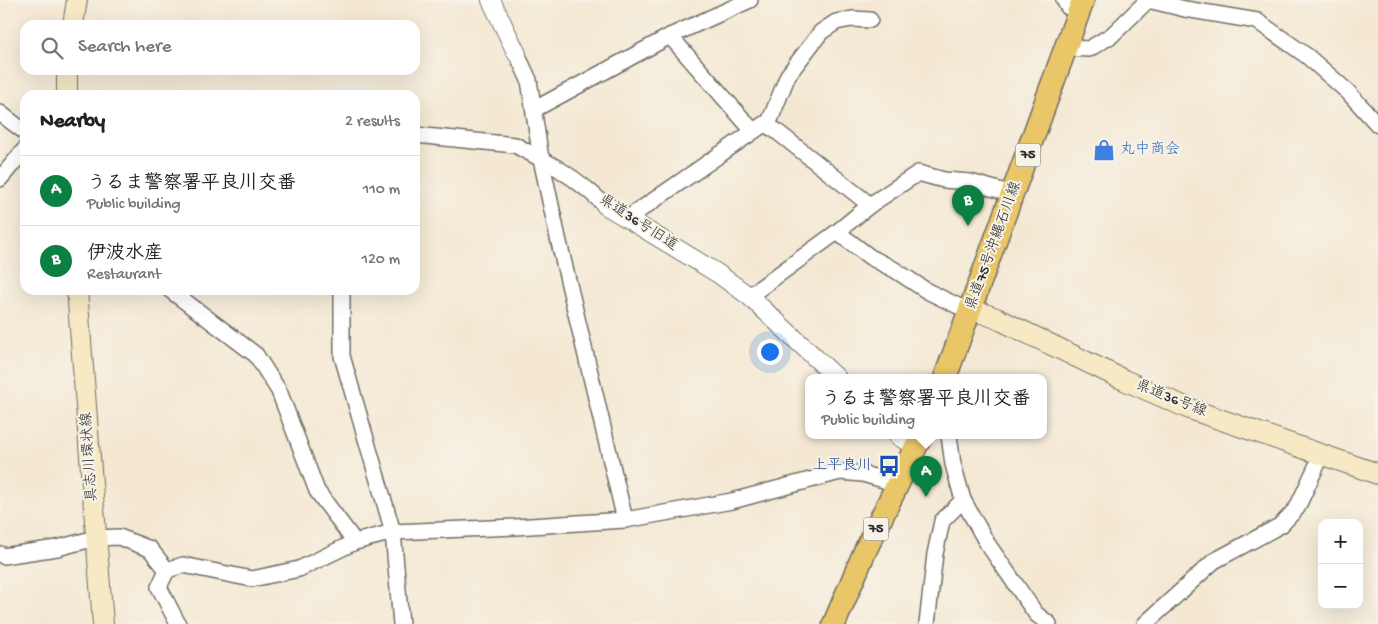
<!DOCTYPE html>
<html lang="en">
<head>
<meta charset="utf-8">
<style>
	:root { --surface:#fff; --page:#f2f2f2; --text:#202124; --muted:#757577; --line:#e0e0e0; --accent:#0b8043 }
	body { margin:0; font-family:"Gochi Hand","Klee One",sans-serif; background:var(--page); color:var(--text) }
	.controls { position:absolute; right:15px; bottom:15px; display:grid; overflow:hidden; border-radius:10px; box-shadow:0 5px 20px #0002 }
	.controls button { width:45px; height:45px; display:grid; place-items:center; padding:0; border:0; border-bottom:1px solid var(--line); background:var(--surface); color:var(--text); font:25px sans-serif }
	.you { position:absolute; left:769px; top:351px; width:18px; height:18px; margin:-12px; border:4px solid #fff; border-radius:50%; background:#1a73e8; box-shadow:0 0 0 8px #1a73e833 }
	.badge { display:grid; place-items:center; width:32px; height:32px; border-radius:50%; background:var(--accent); color:#fff; font-size:16px; font-weight:700 }
	.pin { position:absolute; translate:-50% -41px; filter:drop-shadow(0 1px 2px #0008) }
	.pin::after { content:''; position:absolute; top:26px; width:18px; height:15px; background:inherit; clip-path:polygon(0 0,100% 0,50% 100%) }
	.popup { position:absolute; left:805px; top:374px; width:242px; height:65px; box-sizing:border-box; display:grid; place-content:center; border-radius:10px; background:var(--surface); filter:drop-shadow(0 1px 4px #0005); font-size:16px; white-space:nowrap; color:var(--muted) }
	.popup b { font-size:19px; color:var(--text) }
	.popup::after { content:''; position:absolute; left:50%; top:100%; margin-left:-10px; border:10px solid transparent; border-top-color:var(--surface) }
	.list { margin:0; padding:0; list-style:none }
	h2 { display:flex; justify-content:space-between; align-items:center; height:65px; margin:0; padding:0 20px; font-size:21px }
	h2 small { font-size:16px; font-weight:400; color:var(--muted) }
	.list li { display:grid; grid-template-columns:32px 1fr auto; gap:15px; align-items:center; box-sizing:border-box; height:70px; padding:0 20px; border-top:1px solid var(--line) }
	.list b { display:block; font-size:19px; white-space:nowrap }
	.list p { margin:0; font-size:16px; white-space:nowrap; color:var(--muted) }
	.list em { font-size:16px; font-style:normal; color:var(--muted) }
	.icon { flex:none; width:28px; height:28px; fill:none; stroke:currentColor; stroke-width:2; stroke-linecap:round; stroke-linejoin:round }
	.map { position:relative; flex:none; width:1378px; height:624px; overflow:hidden }
	.search { position:absolute; background:var(--surface); box-shadow:0 5px 20px #0002; left:20px; top:20px; width:400px; height:55px; display:flex; align-items:center; gap:12px; box-sizing:border-box; padding:0 18px; border-radius:15px; color:var(--muted); font-size:19px }
	.panel { position:absolute; background:var(--surface); box-shadow:0 5px 20px #0002; left:20px; top:90px; width:400px; height:205px; border-radius:15px }
	.map>svg:first-child { display:block }
</style>
</head>
<body>
<div class="map">
<svg width="1378" height="624" viewBox="0 0 1378 624">
	<rect width="100%" height="100%" fill="#f7f3e8"/>
	<filter id="ink" filterUnits="userSpaceOnUse"><feTurbulence type="fractalNoise" baseFrequency=".02" numOctaves="2"/><feDisplacementMap in="SourceGraphic" scale="10" xChannelSelector="R" yChannelSelector="G"/><feConvolveMatrix kernelMatrix="1 2 1 2 8 2 1 2 1" color-interpolation-filters="sRGB"/></filter>
	<filter id="wash" filterUnits="userSpaceOnUse"><feTurbulence type="fractalNoise" baseFrequency=".0096" numOctaves="4" result="noise"/><feDisplacementMap in="SourceGraphic" scale="20" xChannelSelector="R" yChannelSelector="G"/><feGaussianBlur stdDeviation="1.12" result="paint"/><feColorMatrix in="noise" values="0 0 0 0 0 0 0 0 0 0 0 0 0 0 0 0 0 1.4 0 .05"/><feComposite in="paint" operator="in"/></filter>
	<g filter="url(#wash)">
		<rect width="100%" height="100%" fill="#f4e8d3"/>
	</g>
	<g filter="url(#ink)">
		<g fill="none" stroke-linecap="round" stroke-linejoin="round">
			<g stroke="#716d66" stroke-width="18">
				<g id="minor">
					<path d="M 1064,0 L 1068,7 L 1079,12"/>
					<path d="M 670,36 L 753,131"/>
					<path d="M 1067,48 L 1089,49 L 1112,35 L 1148,0 L 1185,9 L 1257,21 L 1307,56 L 1348,92 L 1378,125"/>
					<path d="M 517,54 L 529,80 L 541,159 C 565,171 585,186 605,205"/>
					<path d="M 535,109 L 670,36 L 750,0"/>
					<path d="M 0,113 L 25,132"/>
					<path d="M 768,125 L 788,75 L 821,32 L 836,22 L 852,19 L 870,20"/>
					<path d="M 415,135 L 515,145 L 541,159 L 558,238 L 625,520"/>
					<path d="M 0,179 L 25,149"/>
					<path d="M 630,221 L 634,214 L 764,124 L 775,130 L 870,205"/>
					<path d="M 837,232 L 870,257 L 895,270 L 927,291 L 958,306 L 971,309"/>
					<path d="M 170,290 L 256,355 L 279,391 L 317,491 L 355,542"/>
					<path d="M 342,290 L 342,356 L 393,532 L 401,624"/>
					<path d="M 749,296 L 837,232 L 870,205 L 918,173 L 944,180 L 970,182 L 1013,194"/>
					<path d="M 949,436 L 953,464 L 963,500 L 987,543 L 1036,614 L 1049,624"/>
					<path d="M 0,554 L 3,556 L 57,548 L 96,538 L 119,537 L 150,549 L 167,570"/>
					<path d="M 167,570 L 183,565 L 252,579 L 299,569 L 355,542 L 393,532 L 515,527 L 625,520 L 732,501 L 840,472 L 863,474 L 884,480 L 897,487"/>
					<path d="M 167,570 L 159,587 L 178,624"/>
					<path d="M 927,624 L 935,554 L 942,521 L 963,500"/>
					<path d="M 1145,624 L 1214,561 L 1281,525 L 1297,508 L 1322,454"/>
				</g>
			</g>
			<g stroke="#716d66" stroke-width="20">
				<g id="tertiary">
					<path d="M 491,0 L 517,54"/>
					<path d="M 605,205 L 717,273 L 749,296 L 837,378"/>
					<path d="M 898,436 L 916,447"/>
				</g>
			</g>
			<g stroke="#716d66" stroke-width="22">
				<g id="secondary">
					<path d="M 73,25 L 77,0"/>
					<path d="M 67,95 L 67,70"/>
					<path d="M 77,290 L 103,624"/>
					<path d="M 971,309 L 996,318 L 1124,380 L 1190,409 L 1378,474"/>
				</g>
			</g>
			<g stroke="#716d66" stroke-width="25">
				<g id="primary">
					<path d="M 945,378 L 1083,0"/>
					<path d="M 834,624 L 865,551 L 921,436"/>
				</g>
			</g>
			<use href="#minor" stroke="#fff" stroke-width="15"/>
			<use href="#tertiary" stroke="#fff" stroke-width="18"/>
			<use href="#secondary" stroke="#f6e9c3" stroke-width="20"/>
			<use href="#primary" stroke="#e9c769" stroke-width="22"/>
		</g>
	</g>
	<defs>
		<g id="shop-bare" transform="scale(1.725)"><path d="M-5-2.5h2.3a2.7 3.5 0 0 1 5.4 0H5L5.5 6h-11ZM-1.5-2.5h3a1.5 2.3 0 0 0-3 0Z" fill="#3f7fe0" stroke="#f7f3e8" stroke-width="2.5" paint-order="stroke"/></g>
		<g id="bus-bare" transform="scale(1.725)"><path d="M-5-6H5V4H4V6H2V4H-2V6H-4V4H-5ZM-3.5-4V0h7V-4ZM-3.5 1.2v1.5H-2V1.2ZM2 1.2v1.5H3.5V1.2Z" fill="#1a4fb4" stroke="#f7f3e8" stroke-width="2.5" paint-order="stroke"/></g>
	</defs>
	<g fill-rule="evenodd">
		<use href="#shop-bare" x="1104" y="150"/>
		<use href="#bus-bare" x="889" y="466"/>
	</g>
	<g text-anchor="middle" dominant-baseline="central" stroke-width="4" stroke-linejoin="round" paint-order="stroke">
		<g fill="#f7f3e8" stroke="#686764" stroke-width="1">
			<rect x="1015.5" y="143.5" width="25" height="23" rx="4"/>
			<rect x="863.5" y="517.5" width="25" height="23" rx="4"/>
		</g>
		<g font-size="14" font-weight="bold" fill="#2b2b2b">
			<text x="1028" y="155">75</text>
			<text x="876" y="529">75</text>
		</g>
		<g font-size="15" fill="#366cbe" stroke="#f7f3e8" text-anchor="start">
			<text x="1120" y="150">丸中商会</text>
		</g>
		<g font-size="15" fill="#2b2b2b" stroke="#f7f3e8">
			<text transform="translate(638 223) rotate(33)">県道36号旧道</text>
			<text transform="translate(994 246) rotate(-70)">県道75号沖縄石川線</text>
			<text transform="translate(1171 399) rotate(22)">県道36号線</text>
			<text transform="translate(90 457) rotate(-94)">具志川環状線</text>
		</g>
		<g font-size="15" fill="#164399" stroke="#f7f3e8" text-anchor="end">
			<text x="872" y="466">上平良川</text>
		</g>
	</g>
</svg>
<div class="controls">
<button>+</button>
<button>−</button>
</div>
<div class="you"></div>
<div class="pin badge" style="left:926px;top:497px">A</div>
<div class="popup"><b>うるま警察署平良川交番</b>Public building</div>
<div class="pin badge" style="left:968px;top:226px">B</div>
<div class="search"><svg class="icon" aria-label="search" viewBox="0 0 24 24"><circle cx="10" cy="10" r="6"/><path d="M15 15l6 6"/></svg>Search here</div>
<section class="panel">
<h2>Nearby<small>2 results</small></h2>
<ul class="list">
<li><span class="badge">A</span><div><b>うるま警察署平良川交番</b><p>Public building</p></div><em>110 m</em></li>
<li><span class="badge">B</span><div><b>伊波水産</b><p>Restaurant</p></div><em>120 m</em></li>
</ul>
</section>
</div>
</body>
</html>
